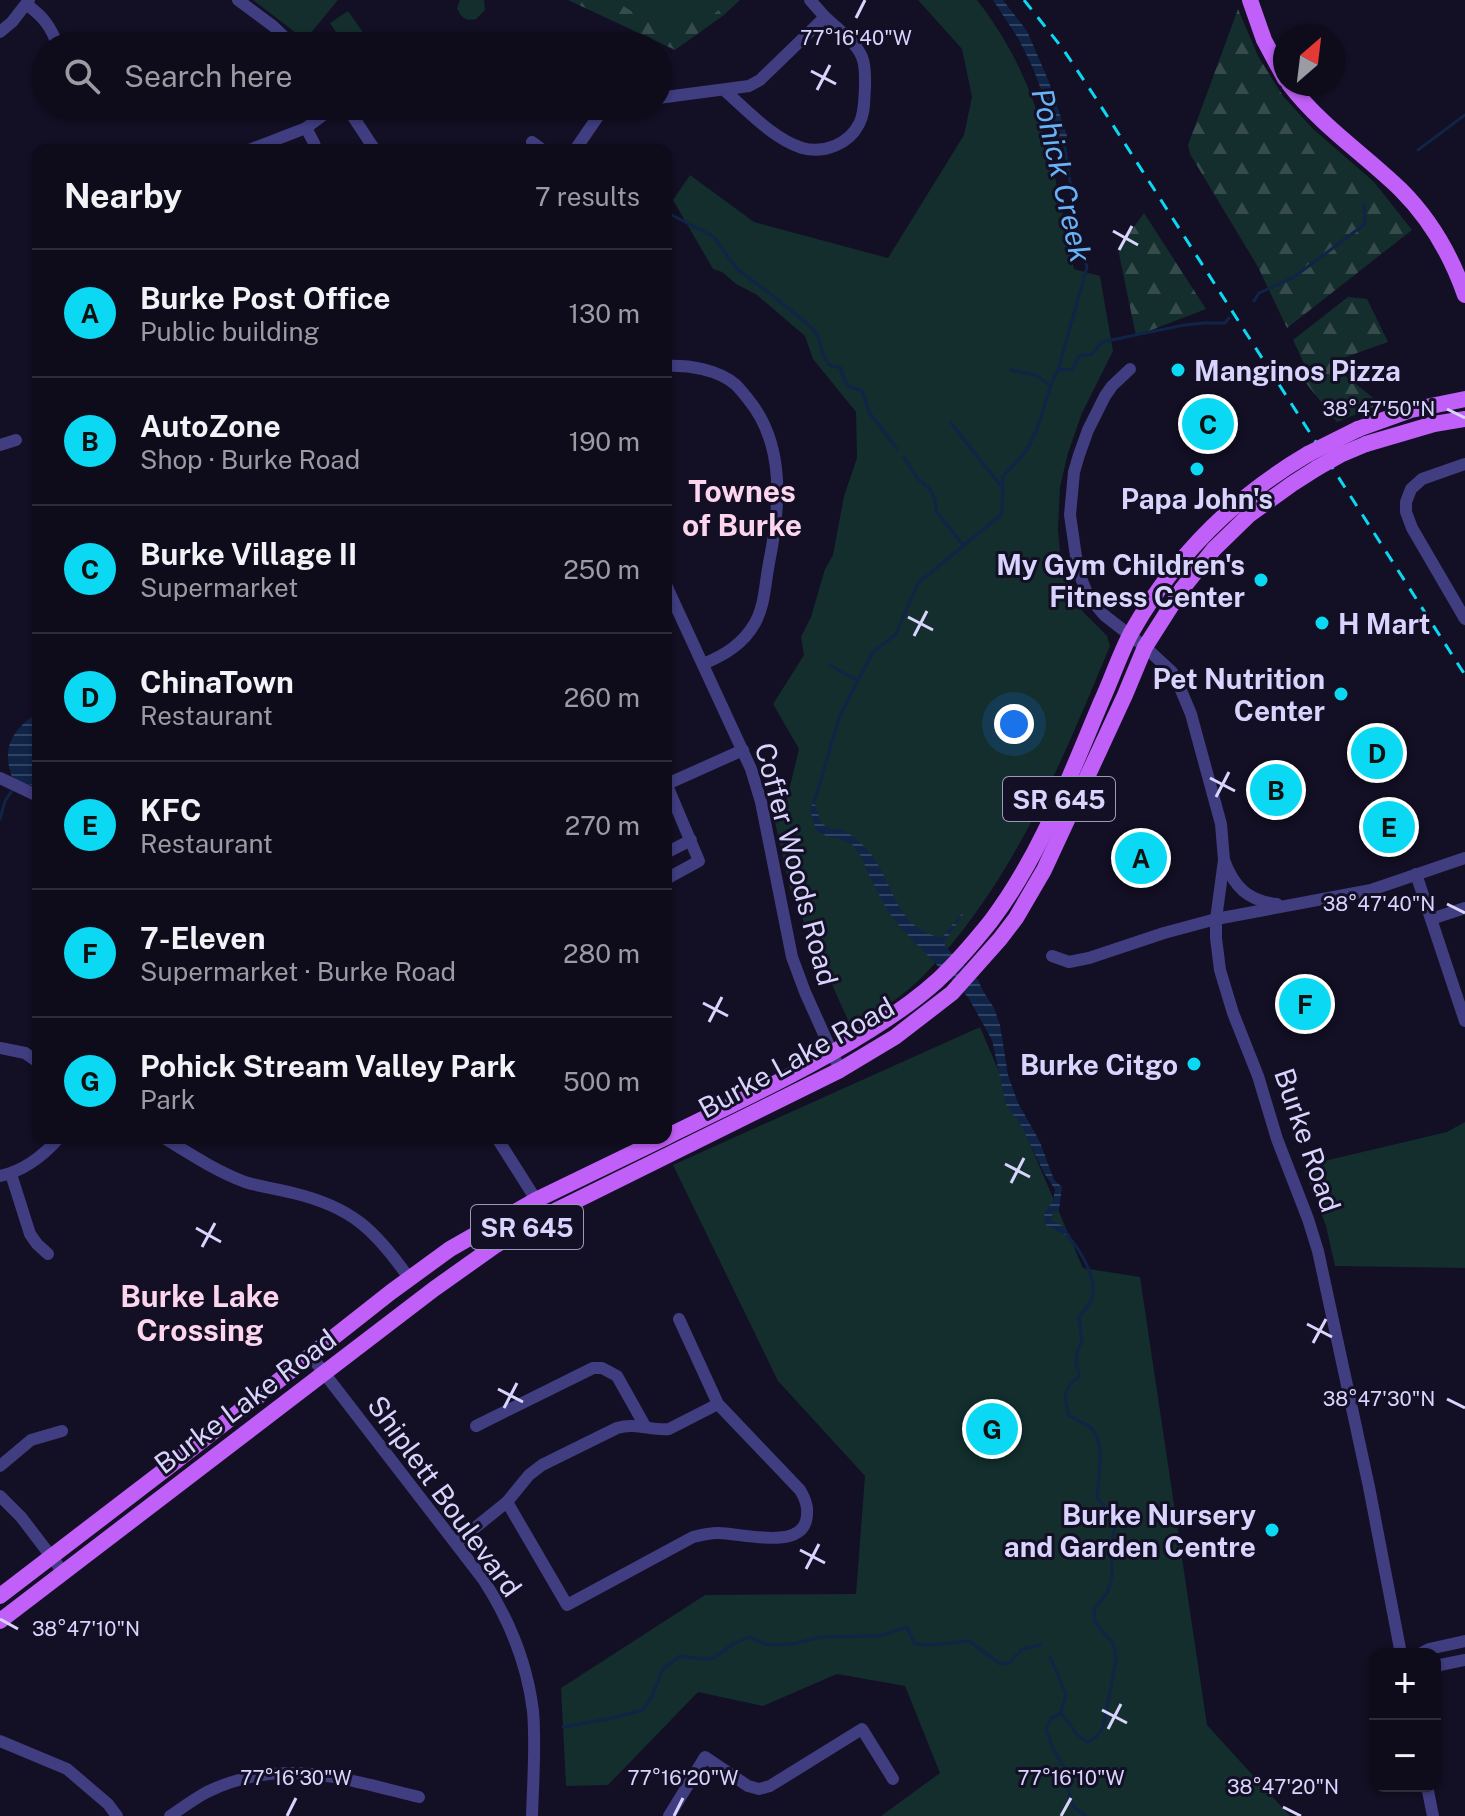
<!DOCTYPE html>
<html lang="en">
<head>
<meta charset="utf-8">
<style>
	:root { --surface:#0e0b1b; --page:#171424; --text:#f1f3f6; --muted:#9b9ba3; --line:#2e2b3a; --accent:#0bd9f3 }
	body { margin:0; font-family:"Public Sans",sans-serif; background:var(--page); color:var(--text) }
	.controls { position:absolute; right:24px; bottom:24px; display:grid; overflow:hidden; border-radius:16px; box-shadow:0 2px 6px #0004 }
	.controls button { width:72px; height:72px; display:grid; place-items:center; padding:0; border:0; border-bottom:2px solid var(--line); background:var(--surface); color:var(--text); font:40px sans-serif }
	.compass { position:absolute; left:1273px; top:24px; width:72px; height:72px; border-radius:50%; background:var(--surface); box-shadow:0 2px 6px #0004; rotate:28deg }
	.you { position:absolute; left:1014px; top:724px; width:28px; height:28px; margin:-20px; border:6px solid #fff; border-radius:50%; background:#1a73e8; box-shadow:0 0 0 12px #1a73e833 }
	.badge { display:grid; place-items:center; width:52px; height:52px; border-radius:50%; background:var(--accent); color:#111; font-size:26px; font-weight:700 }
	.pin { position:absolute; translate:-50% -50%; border:4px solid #fff; box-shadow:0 2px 8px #0006 }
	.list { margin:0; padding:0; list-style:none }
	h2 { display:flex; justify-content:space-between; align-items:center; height:104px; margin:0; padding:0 32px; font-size:34px }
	h2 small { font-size:26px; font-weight:400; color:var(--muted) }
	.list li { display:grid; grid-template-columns:52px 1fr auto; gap:24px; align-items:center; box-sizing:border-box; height:128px; padding:0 32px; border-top:2px solid var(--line) }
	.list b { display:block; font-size:30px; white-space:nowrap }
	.list p { margin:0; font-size:26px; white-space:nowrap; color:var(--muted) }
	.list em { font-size:26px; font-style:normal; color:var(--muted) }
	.icon { flex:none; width:44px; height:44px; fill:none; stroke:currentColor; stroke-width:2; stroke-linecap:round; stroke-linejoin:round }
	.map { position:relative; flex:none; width:1465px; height:1816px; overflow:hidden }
	.search { position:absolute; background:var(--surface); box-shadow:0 2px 6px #0004; left:32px; top:32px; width:640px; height:88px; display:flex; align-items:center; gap:20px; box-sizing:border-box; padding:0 28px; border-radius:44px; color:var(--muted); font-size:30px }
	.panel { position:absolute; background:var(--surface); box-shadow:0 2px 6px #0004; left:32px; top:144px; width:640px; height:1000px; border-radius:16px }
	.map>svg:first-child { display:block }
</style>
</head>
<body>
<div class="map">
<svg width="1465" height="1816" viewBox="0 0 1465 1816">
	<defs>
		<pattern id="forest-firs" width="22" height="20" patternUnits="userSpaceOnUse" patternTransform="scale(2)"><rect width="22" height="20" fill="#132e2d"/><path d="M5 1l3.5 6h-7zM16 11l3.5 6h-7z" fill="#354b4c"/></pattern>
		<pattern id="water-rules" width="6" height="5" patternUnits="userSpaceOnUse" patternTransform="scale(2)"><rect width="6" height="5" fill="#102447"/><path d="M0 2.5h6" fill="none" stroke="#324362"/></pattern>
	</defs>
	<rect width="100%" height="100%" fill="#130f24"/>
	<g fill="url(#forest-firs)">
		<path d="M 568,0 L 740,0 L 724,15 L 675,50 Z"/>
		<path d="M 1238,9 L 1258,56 L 1283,96 L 1312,128 L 1374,182 L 1412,230 L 1287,328 L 1258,267 L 1190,154 L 1188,145 Z"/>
		<path d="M 1144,213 L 1206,309 L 1136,336 L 1118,249 Z"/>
		<path d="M 1348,297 L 1367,299 L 1388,342 L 1329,363 L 1381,404 L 1337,422 L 1302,378 L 1308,372 L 1293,340 Z"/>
	</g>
	<g fill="#132e2d">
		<path d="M 253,0 L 338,0 L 305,40 Z"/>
		<path d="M 460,0 L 484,0 L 485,10 L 476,19 C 465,22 461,17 457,8 Z"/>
		<path d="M 614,0 L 727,0 L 726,3 L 711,17 L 664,25 L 653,25 Z"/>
		<path d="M 918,0 L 977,0 C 1043,84 1053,169 1074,269 L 1100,276 L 1113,351 L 1082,413 L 1068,453 L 1060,487 L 1058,529 L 1061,563 L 1069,588 L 1084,613 L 1107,636 L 1110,646 C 1061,763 1015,880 925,974 C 904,996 878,1012 851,1027 L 791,893 L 772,809 L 786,803 L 799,749 L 773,704 L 804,655 L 801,637 L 811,617 L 825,569 L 833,555 L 844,496 L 857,458 L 856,412 L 813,359 L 805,336 L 757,295 L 736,284 L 722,272 L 713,269 L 673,200 L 690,175 L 754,222 L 888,258 L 964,135 L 972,97 L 962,49 Z"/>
		<path d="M 348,11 L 369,41 L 362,46 L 345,46 L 330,23 Z"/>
		<path d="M 980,1027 L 1083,1268 L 1140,1277 L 1207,1725 L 1290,1816 L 881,1816 L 940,1773 L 905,1686 L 837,1674 L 763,1706 L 698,1692 L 608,1785 L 566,1786 L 561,1688 L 705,1595 L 856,1594 L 865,1476 L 778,1381 L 673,1165 Z"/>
		<path d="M 1465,1122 L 1465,1268 L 1335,1266 L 1326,1226 L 1303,1166 L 1447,1132 Z"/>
	</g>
	<g fill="url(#water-rules)">
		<path d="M 993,0 L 1003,0 L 1027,31 L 1049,82 L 1067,136 L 1066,151 L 1055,135 L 1049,111 L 1033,68 L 1018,38 Z"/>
		<path d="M 38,712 L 38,787 L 24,783 L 12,777 C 1,746 13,730 38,712 Z"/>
		<path d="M 814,801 L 821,823 L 832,830 L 840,828 C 851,835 862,842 870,853 C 896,886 894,927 942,938 L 959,916 L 964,913 L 944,942 L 945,946 L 978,980 L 983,991 L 994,1008 L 1000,1025 L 1008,1075 L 1018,1103 L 1040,1142 L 1054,1180 L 1062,1187 L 1059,1210 L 1052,1215 L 1052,1221 L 1065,1227 L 1071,1238 L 1046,1225 L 1044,1213 L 1053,1201 L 1055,1189 L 1044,1173 L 1021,1125 L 1006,1105 L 992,1040 L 968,997 L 902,929 L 887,910 L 868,873 L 861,856 L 852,844 L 837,838 L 828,837 L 816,830 L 810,810 Z"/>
	</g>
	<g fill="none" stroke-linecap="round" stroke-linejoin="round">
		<g stroke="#102447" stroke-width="3">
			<path d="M 1418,150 L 1465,115"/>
			<path d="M 666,212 L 714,237 L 737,269 L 773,296 L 811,327 L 818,336 L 823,355 L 829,365 L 841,368 L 842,374 L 848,386 L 862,391 L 869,412 L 897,449"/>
			<path d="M 1254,301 L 1259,293 L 1294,277 L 1365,224 L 1364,205"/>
			<path d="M 1011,370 L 1036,375 L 1048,384"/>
			<path d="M 1059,370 L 1073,369 L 1079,356 L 1092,354 L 1102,342 L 1184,325 L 1204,323 L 1225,323 L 1229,318"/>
			<path d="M 951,423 L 1001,486"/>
			<path d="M 904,457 L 917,478 L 929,488 L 935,499 L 936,511 L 963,545"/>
			<path d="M 830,665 L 858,681"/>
			<path d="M 814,803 L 840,715 L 873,652 L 896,634 L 918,583 L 1002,514 L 1003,476 C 1011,467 1022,458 1028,447 C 1043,424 1044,394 1058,370 L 1087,267 L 1075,216 L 1065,148"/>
			<path d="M 0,819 L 5,801 L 11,792"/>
			<path d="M 1067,1235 C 1080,1249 1100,1282 1091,1301 C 1088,1307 1082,1312 1079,1318 L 1082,1340 L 1077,1352 L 1076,1365 L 1079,1372 L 1079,1377 L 1070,1384 L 1065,1395 L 1068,1414 C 1075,1420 1084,1422 1091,1428 C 1106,1440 1098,1480 1097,1498 L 1106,1508 L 1115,1515 L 1117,1520 L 1111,1544 L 1112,1577 L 1107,1593 L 1095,1608 L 1094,1614 L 1095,1621 L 1100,1629 L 1113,1643 L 1115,1651 L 1116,1661 L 1103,1727 L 1096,1737 L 1088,1742 C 1072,1735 1072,1723 1061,1714 L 1051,1718 L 1046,1729 L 1052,1746 L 1063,1766 L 1071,1801 L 1074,1807 L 1086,1816"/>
			<path d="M 1050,1657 L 1066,1694 L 1061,1713"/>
			<path d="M 563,1727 L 608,1719 L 643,1710 L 652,1696 L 663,1669 L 680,1656 L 703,1659 L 714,1658 L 733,1644 L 749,1637 L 768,1645 L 793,1644 L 820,1637 L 879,1636 L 907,1627 L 915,1644 C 934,1647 950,1642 969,1641 L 1000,1664 L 1009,1663 L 1022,1649 L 1041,1645"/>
		</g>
		<g stroke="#403d81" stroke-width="12">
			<path d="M 238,0 L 273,26 L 294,46"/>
			<path d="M 810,0 L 825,17"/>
			<path d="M 27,5 C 43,16 51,27 58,46"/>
			<path d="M 0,32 L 12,22 L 29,0"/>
			<path d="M 478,46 L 495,44 L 521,46"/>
			<path d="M 658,98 L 749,86 L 760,80 L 825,17 C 837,28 856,42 862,57 C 866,67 865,77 865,88 C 864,100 865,113 859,124 C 849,144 824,154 802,148 C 772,138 747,110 724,90"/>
			<path d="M 346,106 L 375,150"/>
			<path d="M 306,128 L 314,143 L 316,150"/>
			<path d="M 532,142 L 543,150"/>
			<path d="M 249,150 L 306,128 L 335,106"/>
			<path d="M 575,150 L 605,106"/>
			<path d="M 666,366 C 688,365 718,369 736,385 C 740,389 744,394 748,399 C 786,445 780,508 769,563 C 765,583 765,605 755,623 C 743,644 725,655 703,664"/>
			<path d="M 1130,369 L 1112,386 L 1105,396 L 1088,430 L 1079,455 L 1074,472 L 1070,515 L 1078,570 L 1088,596 L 1104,615 L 1145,647 L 1172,672 L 1178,683 L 1191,714 L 1221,824 L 1224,860 L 1216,919 L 1216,938 L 1220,970 L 1233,1013 L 1258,1076 L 1277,1139 L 1308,1219 L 1318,1251 L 1369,1487 L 1401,1654"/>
			<path d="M 0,445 L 16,440"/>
			<path d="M 1465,464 L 1422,479 L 1411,489 L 1406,502 L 1406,512 L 1412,528 L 1465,619"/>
			<path d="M 666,585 L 751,769 L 761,802 L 792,957 L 805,992 L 840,1070"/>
			<path d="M 0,778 L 38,796"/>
			<path d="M 666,783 L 699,861 L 666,879"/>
			<path d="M 667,784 L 743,750"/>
			<path d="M 666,853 L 691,840"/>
			<path d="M 1224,860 C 1234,887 1248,901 1277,904"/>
			<path d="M 1416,874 L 1465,1021"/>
			<path d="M 1431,919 L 1465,908"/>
			<path d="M 1052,956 L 1069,962 L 1089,958 L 1164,933 L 1216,919 L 1371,890 L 1465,858"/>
			<path d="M 0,1048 L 25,1053 L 38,1062"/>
			<path d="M 164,1138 C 190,1154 216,1171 245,1182 C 261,1187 278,1189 293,1193 C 352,1207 375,1230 409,1278"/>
			<path d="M 497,1138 L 540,1206"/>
			<path d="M 11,1174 L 30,1234 L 37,1244 L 48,1254"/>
			<path d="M 0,1176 C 24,1171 43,1156 59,1138"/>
			<path d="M 311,1356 L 483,1579 C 509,1619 527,1663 533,1711 C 536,1746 533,1781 532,1816"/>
			<path d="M 476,1426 L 593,1368 L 602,1368 L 617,1376 L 645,1426"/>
			<path d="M 0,1466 L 31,1440 L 62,1431"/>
			<path d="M 0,1496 L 21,1517 L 63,1572"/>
			<path d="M 507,1502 L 567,1605 L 693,1537 C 701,1535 710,1533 718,1533 C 741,1533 798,1550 806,1521 C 809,1509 806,1500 800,1490 L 718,1404 L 679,1319"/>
			<path d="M 456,1543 L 507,1502 L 529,1475 L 542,1465 L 617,1428 C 636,1422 651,1431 669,1429 L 718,1404"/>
			<path d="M 1420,1654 L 1429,1649 L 1465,1641"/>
			<path d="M 1435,1666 L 1465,1660"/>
			<path d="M 0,1741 L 67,1769 L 108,1804 L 117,1816"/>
			<path d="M 1427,1786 L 1433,1816"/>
			<path d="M 170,1816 C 182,1808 194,1799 207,1792 C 281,1756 345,1779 419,1797"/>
			<path d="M 669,1816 L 705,1757 L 748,1786 L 759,1789 L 770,1786 L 862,1729 L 893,1779"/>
		</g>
		<g stroke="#c160f8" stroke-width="16">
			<path d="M 1250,0 L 1264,40 L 1285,79"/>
			<path d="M 1289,84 C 1321,126 1364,154 1401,190 C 1431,220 1451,255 1465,295"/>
			<path d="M 1358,429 L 1411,410 L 1465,399"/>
			<path d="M 1366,444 L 1434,424 L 1465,419"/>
			<path d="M 666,1137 C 735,1103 805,1071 870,1030 C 894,1015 917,999 938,980 C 957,962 975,941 991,921 C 1041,855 1070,775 1102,700 C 1112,678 1120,654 1131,633 C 1174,557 1233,498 1308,454"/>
			<path d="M 0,1596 L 175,1462 L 391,1292 L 450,1249 L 536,1200 L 664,1138"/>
			<path d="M 0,1621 L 434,1289 L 496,1245 L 545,1216 L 840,1070 L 895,1037 L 952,993 L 1000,939 L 1016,918 L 1044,870 L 1125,695 L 1145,647 L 1182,589 L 1214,549 L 1249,515 L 1292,484 L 1317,468"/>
		</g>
		<path stroke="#0bd9f3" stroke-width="3" stroke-dasharray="12 10" stroke-linecap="butt" d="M 1024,0 L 1063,49 L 1095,97 L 1465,675"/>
		<g stroke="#c160f8" stroke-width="16">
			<path d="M 1308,454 L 1358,429"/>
			<path d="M 1317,468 L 1340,455 L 1366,444"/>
		</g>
	</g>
	<path fill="none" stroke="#d9d4fd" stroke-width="3" d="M 856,18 L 865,0M 811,71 L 836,84M 817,90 L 830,65M 1113,231 L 1138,245M 1119,250 L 1132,226M 1447,409 L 1465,418M 908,617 L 933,630M 914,636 L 927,611M 1210,778 L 1235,791M 1216,797 L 1229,772M 1447,904 L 1465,913M 703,1003 L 728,1016M 709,1022 L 722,997M 1005,1164 L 1030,1177M 1011,1183 L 1024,1158M 196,1228 L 221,1242M 202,1247 L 215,1223M 1307,1324 L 1332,1337M 1313,1343 L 1326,1319M 498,1389 L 523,1402M 1447,1399 L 1465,1408M 504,1408 L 517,1383M 800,1550 L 825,1563M 806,1569 L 819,1544M 0,1619 L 18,1629M 1102,1710 L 1127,1723M 1108,1729 L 1121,1704M 1283,1807 L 1301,1816M 287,1816 L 296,1798M 674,1816 L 683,1798M 1061,1816 L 1071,1798"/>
	<g fill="#0bd9f3" stroke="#130f24" stroke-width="3">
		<circle cx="1178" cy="370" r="8"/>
		<circle cx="1197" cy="469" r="8"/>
		<circle cx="1261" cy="580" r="8"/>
		<circle cx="1322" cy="623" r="8"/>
		<circle cx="1341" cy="694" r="8"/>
		<circle cx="1194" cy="1064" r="8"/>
		<circle cx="1272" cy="1530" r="8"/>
	</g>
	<g text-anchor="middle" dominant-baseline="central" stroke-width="6" stroke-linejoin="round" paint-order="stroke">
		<g fill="#130f24" stroke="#9e99bc" stroke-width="2">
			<rect x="1003" y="777" width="112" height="44" rx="6"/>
			<rect x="471" y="1205" width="112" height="44" rx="6"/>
		</g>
		<g font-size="26" font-weight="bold" fill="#d9d4fd">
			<text x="1059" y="799">SR 645</text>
			<text x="527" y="1227">SR 645</text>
		</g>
		<g font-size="28" font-weight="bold" fill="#d9d4fd" stroke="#130f24" text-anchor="end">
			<text x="1194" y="370" text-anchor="start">Manginos Pizza</text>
			<text x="1197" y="498" text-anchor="middle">Papa John's</text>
			<text x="1245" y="564">My Gym Children's<tspan x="1245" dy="32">Fitness Center</tspan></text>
			<text x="1338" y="623" text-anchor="start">H Mart</text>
			<text x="1325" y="678">Pet Nutrition<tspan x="1325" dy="32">Center</tspan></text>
			<text x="1178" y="1064">Burke Citgo</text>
			<text x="1256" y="1514">Burke Nursery<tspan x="1256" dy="32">and Garden Centre</tspan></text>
		</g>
		<g font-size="28" fill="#d9d4fd" stroke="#130f24">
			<text transform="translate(797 864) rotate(75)">Coffer Woods Road</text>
			<text transform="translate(796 1057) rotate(-29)">Burke Lake Road</text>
			<text transform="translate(1308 1140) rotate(71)">Burke Road</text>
			<text transform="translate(245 1401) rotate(-37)">Burke Lake Road</text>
			<text transform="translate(445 1496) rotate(54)">Shiplett Boulevard</text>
		</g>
		<g font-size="30" font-style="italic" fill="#67b3f8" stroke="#130f24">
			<text transform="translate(1062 175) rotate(77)">Pohick Creek</text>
		</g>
		<g font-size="30" font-weight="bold" fill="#fdd6ee" stroke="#130f24">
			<text x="742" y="491">Townes<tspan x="742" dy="34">of Burke</tspan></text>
			<text x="200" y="1296">Burke Lake<tspan x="200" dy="34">Crossing</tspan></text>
		</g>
	</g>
	<g font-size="20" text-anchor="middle" fill="#d9d4fd" stroke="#130f24" stroke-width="6" stroke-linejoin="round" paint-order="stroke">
		<text x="856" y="45">77°16'40"W</text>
		<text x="1379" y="416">38°47'50"N</text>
		<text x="1379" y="911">38°47'40"N</text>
		<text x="1379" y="1406">38°47'30"N</text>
		<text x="86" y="1636">38°47'10"N</text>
		<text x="296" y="1785">77°16'30"W</text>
		<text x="683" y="1785">77°16'20"W</text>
		<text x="1071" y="1785">77°16'10"W</text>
		<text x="1283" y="1794">38°47'20"N</text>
	</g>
</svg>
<div class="controls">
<button>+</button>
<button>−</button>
</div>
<svg class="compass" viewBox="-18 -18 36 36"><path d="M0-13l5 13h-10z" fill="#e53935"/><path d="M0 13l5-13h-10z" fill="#9b9ba3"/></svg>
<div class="you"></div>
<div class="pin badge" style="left:1141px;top:858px">A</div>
<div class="pin badge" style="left:1276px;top:790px">B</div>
<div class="pin badge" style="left:1208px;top:424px">C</div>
<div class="pin badge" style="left:1377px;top:753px">D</div>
<div class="pin badge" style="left:1389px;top:827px">E</div>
<div class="pin badge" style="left:1305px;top:1004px">F</div>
<div class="pin badge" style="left:992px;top:1429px">G</div>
<div class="search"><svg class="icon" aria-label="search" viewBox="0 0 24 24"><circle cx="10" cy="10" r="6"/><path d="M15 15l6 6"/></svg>Search here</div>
<section class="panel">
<h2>Nearby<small>7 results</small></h2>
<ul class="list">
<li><span class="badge">A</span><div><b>Burke Post Office</b><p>Public building</p></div><em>130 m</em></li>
<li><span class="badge">B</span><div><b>AutoZone</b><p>Shop · Burke Road</p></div><em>190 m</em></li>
<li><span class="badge">C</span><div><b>Burke Village II</b><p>Supermarket</p></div><em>250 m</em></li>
<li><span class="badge">D</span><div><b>ChinaTown</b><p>Restaurant</p></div><em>260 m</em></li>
<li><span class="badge">E</span><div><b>KFC</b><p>Restaurant</p></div><em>270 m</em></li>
<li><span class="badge">F</span><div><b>7-Eleven</b><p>Supermarket · Burke Road</p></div><em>280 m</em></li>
<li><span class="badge">G</span><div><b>Pohick Stream Valley Park</b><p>Park</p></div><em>500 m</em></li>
</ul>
</section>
</div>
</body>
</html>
